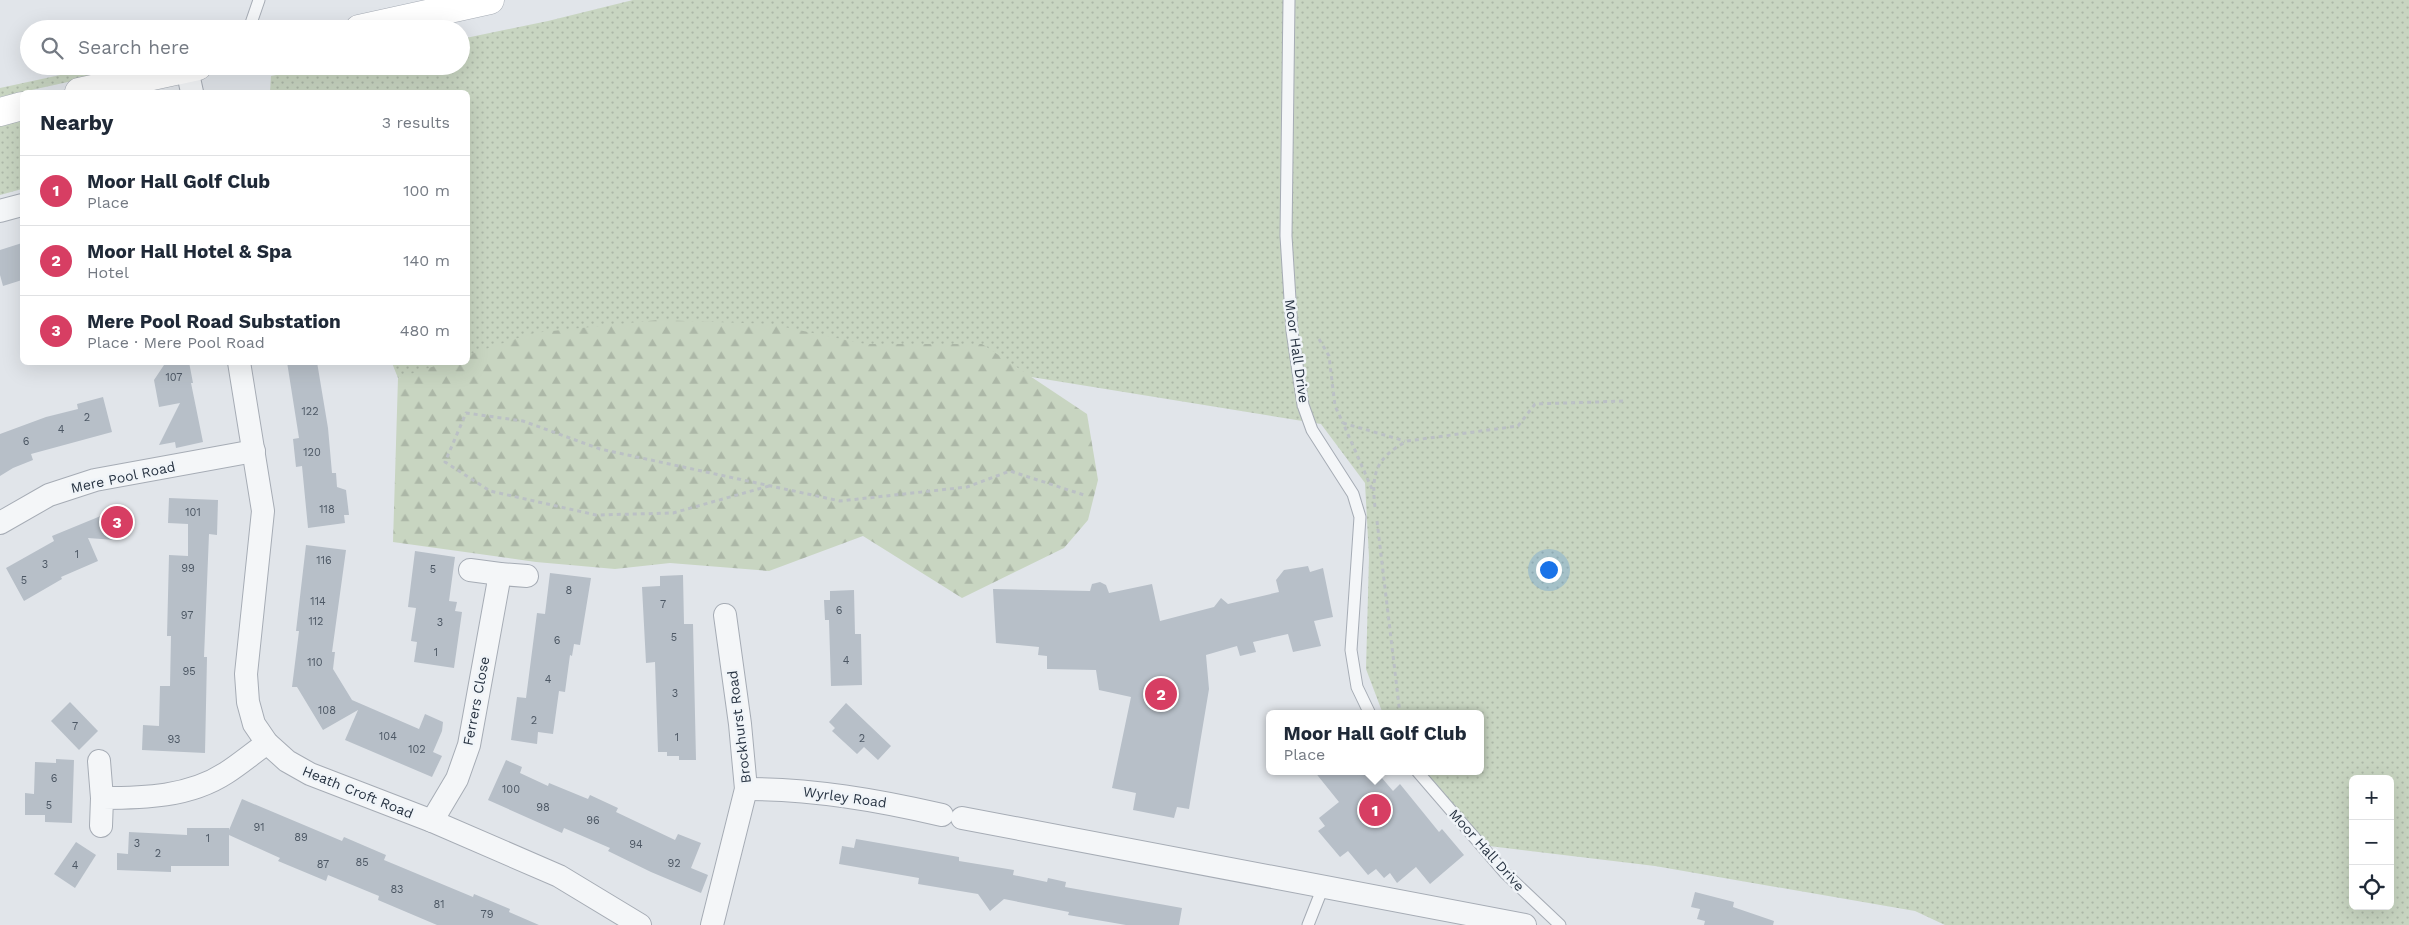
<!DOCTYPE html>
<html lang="en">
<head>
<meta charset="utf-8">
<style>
	:root { --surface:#fff; --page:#f2f2f3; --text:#1f2937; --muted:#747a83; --line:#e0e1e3; --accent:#d73e63 }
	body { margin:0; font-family:"Work Sans",sans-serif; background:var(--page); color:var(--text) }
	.controls { position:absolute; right:15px; bottom:15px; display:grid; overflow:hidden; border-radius:8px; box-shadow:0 5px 20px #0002 }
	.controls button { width:45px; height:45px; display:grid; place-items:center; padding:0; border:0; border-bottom:1px solid var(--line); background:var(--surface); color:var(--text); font:25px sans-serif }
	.you { position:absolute; left:1548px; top:569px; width:18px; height:18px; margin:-12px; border:4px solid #fff; border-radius:50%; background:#1a73e8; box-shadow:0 0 0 8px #1a73e833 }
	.badge { display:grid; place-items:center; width:32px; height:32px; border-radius:50%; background:var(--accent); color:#fff; font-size:16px; font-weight:700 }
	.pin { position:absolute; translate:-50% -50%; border:2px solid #fff; box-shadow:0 1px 5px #0006 }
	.popup { position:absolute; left:1266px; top:710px; width:218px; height:65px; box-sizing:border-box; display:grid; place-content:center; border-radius:8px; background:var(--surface); filter:drop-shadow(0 1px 4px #0005); font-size:16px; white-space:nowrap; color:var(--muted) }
	.popup b { font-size:19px; color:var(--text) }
	.popup::after { content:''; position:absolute; left:50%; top:100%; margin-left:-10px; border:10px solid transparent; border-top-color:var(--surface) }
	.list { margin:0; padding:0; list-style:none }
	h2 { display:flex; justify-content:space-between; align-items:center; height:65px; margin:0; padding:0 20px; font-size:21px }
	h2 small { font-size:16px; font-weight:400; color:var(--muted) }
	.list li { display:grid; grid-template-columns:32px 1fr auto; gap:15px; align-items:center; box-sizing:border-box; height:70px; padding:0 20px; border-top:1px solid var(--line) }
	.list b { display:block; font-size:19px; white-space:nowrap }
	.list p { margin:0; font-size:16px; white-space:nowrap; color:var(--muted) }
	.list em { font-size:16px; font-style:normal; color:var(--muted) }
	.icon { flex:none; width:28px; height:28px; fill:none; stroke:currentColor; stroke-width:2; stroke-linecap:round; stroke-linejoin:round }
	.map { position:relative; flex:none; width:2409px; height:925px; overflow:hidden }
	.search { position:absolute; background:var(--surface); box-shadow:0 5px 20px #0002; left:20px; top:20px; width:450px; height:55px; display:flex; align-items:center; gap:12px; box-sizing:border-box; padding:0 18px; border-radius:28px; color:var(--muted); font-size:19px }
	.panel { position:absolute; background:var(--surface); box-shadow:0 5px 20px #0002; left:20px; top:90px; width:450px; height:275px; border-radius:8px }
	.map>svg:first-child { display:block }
</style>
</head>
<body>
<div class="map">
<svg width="2409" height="925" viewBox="0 0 2409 925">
	<defs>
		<pattern id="grass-dots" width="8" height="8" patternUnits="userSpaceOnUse" patternTransform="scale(1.25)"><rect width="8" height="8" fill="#c8d5c1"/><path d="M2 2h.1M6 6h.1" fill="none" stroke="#acb7a7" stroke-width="1.8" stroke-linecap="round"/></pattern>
		<pattern id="forest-firs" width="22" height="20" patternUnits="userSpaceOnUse" patternTransform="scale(1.25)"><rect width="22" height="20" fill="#c8d5c1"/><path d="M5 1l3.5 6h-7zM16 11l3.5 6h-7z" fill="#acb7a7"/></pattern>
	</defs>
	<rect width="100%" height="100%" fill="#e1e5ea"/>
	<g fill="url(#grass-dots)" fill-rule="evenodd">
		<path d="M 633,0 L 2409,0 L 2409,925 L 1945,925 L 1915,911 L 1655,866 L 1489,846 L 1425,771 L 1480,771 L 1480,714 L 1383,714 L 1366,669 L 1369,557 L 1365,483 L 1321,424 L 989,370 L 660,323 L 398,378 L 392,363 L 468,362 L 468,92 L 270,92 L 271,76 L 323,66 L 461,66 L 461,39 L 548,21 ZM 2353,779 L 2390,779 L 2390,906 L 2353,906 Z"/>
		<path d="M 102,66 L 140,66 L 0,97 L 0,88 Z"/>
		<path d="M 22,118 L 22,189 L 0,195 L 0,123 Z"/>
	</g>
	<path fill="url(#forest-firs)" d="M 658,320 L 770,324 L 865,344 L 982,344 L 1087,414 L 1098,480 L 1088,520 L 1064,548 L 962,598 L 863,536 L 769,571 L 670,563 L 615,569 L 536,562 L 393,542 L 398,378 L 444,363 L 468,362 L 468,355 L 533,333 Z"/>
	<g fill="#b7bfc8">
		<path d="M 22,243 L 22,280 L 3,286 L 0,275 L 0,250 Z"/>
		<path d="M 166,362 L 189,362 L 193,383 L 191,383 L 203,442 L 176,448 L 175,442 L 159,445 L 180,403 L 159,407 L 154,380 Z"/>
		<path d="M 287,362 L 317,362 L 328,428 L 332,473 L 336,473 L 337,487 L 346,490 L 349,515 L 344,515 L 345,523 L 308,528 L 302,466 L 296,467 L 293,439 L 299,438 Z"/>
		<path d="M 103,397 L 112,432 L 31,454 L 33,460 L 13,468 L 0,476 L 0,434 L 46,417 L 78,409 L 77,404 Z"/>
		<path d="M 169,498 L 218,500 L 217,535 L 209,534 L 204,657 L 207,657 L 205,753 L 142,750 L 143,725 L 159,726 L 160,686 L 170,686 L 171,636 L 167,636 L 169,555 L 188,556 L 188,524 L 168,523 Z"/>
		<path d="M 108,513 L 127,514 L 126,530 L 115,529 L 115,540 L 88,538 L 98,561 L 61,577 L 62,579 L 24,601 L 6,568 L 54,541 L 52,536 Z"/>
		<path d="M 306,545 L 346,550 L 332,652 L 335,652 L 333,669 L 352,700 L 419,729 L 425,714 L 443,722 L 442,731 L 433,752 L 442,756 L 432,777 L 345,740 L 358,710 L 323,730 L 297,687 L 292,687 L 299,631 L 296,631 Z"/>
		<path d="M 415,551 L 455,557 L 449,601 L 457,602 L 455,611 L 462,612 L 454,668 L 414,662 L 417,642 L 411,641 L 416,608 L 408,607 Z"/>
		<path d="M 1308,566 L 1310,572 L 1323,568 L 1333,617 L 1314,621 L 1321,646 L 1293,652 L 1288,634 L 1253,642 L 1256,652 L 1240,656 L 1237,646 L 1206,655 L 1209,689 L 1189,809 L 1177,807 L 1174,818 L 1133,810 L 1136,793 L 1112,788 L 1131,697 L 1099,690 L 1096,670 L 1047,669 L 1047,656 L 1038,655 L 1039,647 L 996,643 L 993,589 L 1090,591 L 1092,584 L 1100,582 L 1106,585 L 1109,593 L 1152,584 L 1160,621 L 1214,607 L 1221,598 L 1228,604 L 1279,592 L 1276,580 L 1284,570 Z"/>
		<path d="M 550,573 L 591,578 L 580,645 L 574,644 L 572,656 L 570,655 L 565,692 L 559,691 L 553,734 L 538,732 L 537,744 L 511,740 L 517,697 L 526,698 L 537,613 L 545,614 Z"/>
		<path d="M 683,575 L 684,624 L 693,624 L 696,760 L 679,760 L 679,756 L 667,756 L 667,752 L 658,752 L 655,662 L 646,663 L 642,587 L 660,586 L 660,576 Z"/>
		<path d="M 854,590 L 855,634 L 861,634 L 862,685 L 831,686 L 829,620 L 825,620 L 824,600 L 830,600 L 830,591 Z"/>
		<path d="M 70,702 L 98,731 L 79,750 L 51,721 Z"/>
		<path d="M 846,703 L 891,746 L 878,760 L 864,747 L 857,754 L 832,731 L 835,728 L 829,722 Z"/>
		<path d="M 56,759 L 74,760 L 72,823 L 45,822 L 45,815 L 25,815 L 25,793 L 34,794 L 35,762 L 56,763 Z"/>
		<path d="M 506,760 L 522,767 L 520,773 L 548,786 L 549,783 L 588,799 L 590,795 L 618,808 L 616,812 L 675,840 L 678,834 L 701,843 L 691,868 L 708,875 L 701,893 L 651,872 L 608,851 L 610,848 L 564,828 L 562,833 L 488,800 Z"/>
		<path d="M 1314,771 L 1376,771 L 1393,791 L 1400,784 L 1439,832 L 1442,829 L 1464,855 L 1430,884 L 1416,867 L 1397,883 L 1390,873 L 1384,878 L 1376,869 L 1368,875 L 1348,851 L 1340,857 L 1318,831 L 1325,826 L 1319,818 L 1339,802 Z"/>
		<path d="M 242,799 L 342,841 L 344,837 L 386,855 L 384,860 L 473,897 L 474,894 L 510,909 L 509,912 L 539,925 L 437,925 L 378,900 L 379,896 L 328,875 L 326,881 L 278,861 L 280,858 L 229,835 L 229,866 L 171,866 L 171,872 L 117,870 L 117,853 L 128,854 L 129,832 L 187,835 L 187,828 L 229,828 L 229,830 Z"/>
		<path d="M 856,839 L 959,857 L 959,861 L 1014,870 L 1013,875 L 1047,882 L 1048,878 L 1066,882 L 1065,887 L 1182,908 L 1179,925 L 1126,925 L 1068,915 L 1069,912 L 1004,899 L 990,911 L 978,894 L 918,884 L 919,878 L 839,864 L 842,846 L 854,848 Z"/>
		<path d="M 76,842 L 96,855 L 75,888 L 54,874 Z"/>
		<path d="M 1695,892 L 1734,902 L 1733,907 L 1774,921 L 1773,925 L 1704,925 L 1705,921 L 1697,919 L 1700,909 L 1691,907 Z"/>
	</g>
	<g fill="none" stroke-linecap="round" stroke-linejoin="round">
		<g stroke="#a6acb5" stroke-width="13">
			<g id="lane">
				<path d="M 1289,0 L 1286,236 L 1292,331 L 1303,405 L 1312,430 L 1353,494 L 1360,517 L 1351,650 L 1357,687 L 1370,714"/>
				<path d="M 249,29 L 259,0"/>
				<path d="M 1417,771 L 1505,873 L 1560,925"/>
				<path d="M 1308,925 L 1323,887"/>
			</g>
		</g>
		<g stroke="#a6acb5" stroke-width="24">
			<g id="street">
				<path d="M 187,69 L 192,92"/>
				<path d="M 0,211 L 22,205"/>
				<path d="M 239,362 L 263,511 L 246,674 L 248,702 L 254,724 L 267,743 L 287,761 L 310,774 L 432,821 L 559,876 L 640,925"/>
				<path d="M 0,523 L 49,495 L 95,480 L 254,451"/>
				<path d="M 500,574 L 527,576"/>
				<path d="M 99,761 L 102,798"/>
				<path d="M 746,789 C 813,789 877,800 942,815"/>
				<path d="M 962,818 L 1525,925"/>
				<path d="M 432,821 L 457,779 L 469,745 L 500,574 L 470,570"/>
				<path d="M 101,826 L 102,798 C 144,798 189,797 226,773 C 240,764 253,753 267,743"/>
				<path d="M 712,925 L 746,789 L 740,724 L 725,615"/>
			</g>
		</g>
		<g stroke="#a6acb5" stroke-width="29">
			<g id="secondary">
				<path d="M 359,29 L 490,0"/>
				<path d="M 79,92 L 198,66"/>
				<path d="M 0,112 L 22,106"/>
			</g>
		</g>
		<g stroke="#bbc0c5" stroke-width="3" stroke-dasharray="4 4" stroke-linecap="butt">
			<path d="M 1319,339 L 1329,356 L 1335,406 L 1343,423"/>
			<path d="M 769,486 L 673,513 L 596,515 L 490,491 L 445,462 L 466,413 L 523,421 L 600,449 L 840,501 L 967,487 L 1010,471 L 1084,495"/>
			<path d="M 1372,489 L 1343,423 L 1405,441"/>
			<path d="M 1375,507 C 1371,473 1376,458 1407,441 L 1518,426 L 1535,404 L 1626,401"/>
			<path d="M 1377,521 L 1400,714"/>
		</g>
		<use href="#lane" stroke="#f4f6f8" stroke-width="11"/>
		<use href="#street" stroke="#f4f6f8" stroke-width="22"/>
		<use href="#secondary" stroke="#fff" stroke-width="28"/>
	</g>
	<g text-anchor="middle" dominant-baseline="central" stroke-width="5" stroke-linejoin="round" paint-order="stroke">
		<g font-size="11" fill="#4c5764">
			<text x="174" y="377">107</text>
			<text x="310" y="411">122</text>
			<text x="87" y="417">2</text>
			<text x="61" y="429">4</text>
			<text x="26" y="441">6</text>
			<text x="312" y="452">120</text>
			<text x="327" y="509">118</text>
			<text x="193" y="512">101</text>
			<text x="77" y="554">1</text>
			<text x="324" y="560">116</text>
			<text x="45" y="564">3</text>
			<text x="188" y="568">99</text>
			<text x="433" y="569">5</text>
			<text x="24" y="580">5</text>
			<text x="569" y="590">8</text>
			<text x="318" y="601">114</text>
			<text x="663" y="604">7</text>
			<text x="839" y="610">6</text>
			<text x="187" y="615">97</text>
			<text x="316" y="621">112</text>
			<text x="440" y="622">3</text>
			<text x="674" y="637">5</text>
			<text x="557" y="640">6</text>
			<text x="436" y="652">1</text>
			<text x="846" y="660">4</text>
			<text x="315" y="662">110</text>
			<text x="189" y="671">95</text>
			<text x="548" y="679">4</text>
			<text x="675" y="693">3</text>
			<text x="327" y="710">108</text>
			<text x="534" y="720">2</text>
			<text x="75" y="726">7</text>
			<text x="388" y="736">104</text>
			<text x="677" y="737">1</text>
			<text x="862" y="738">2</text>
			<text x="174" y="739">93</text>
			<text x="417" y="749">102</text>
			<text x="54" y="778">6</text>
			<text x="511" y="789">100</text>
			<text x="49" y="805">5</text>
			<text x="543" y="807">98</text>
			<text x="593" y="820">96</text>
			<text x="259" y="827">91</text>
			<text x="301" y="837">89</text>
			<text x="208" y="838">1</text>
			<text x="137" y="843">3</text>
			<text x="636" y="844">94</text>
			<text x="158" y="853">2</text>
			<text x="362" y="862">85</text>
			<text x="674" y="863">92</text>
			<text x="323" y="864">87</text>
			<text x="75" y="865">4</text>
			<text x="397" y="889">83</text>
			<text x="439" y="904">81</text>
			<text x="487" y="914">79</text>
		</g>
		<g font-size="14" fill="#283443" stroke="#f0f4f8">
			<text transform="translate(1297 351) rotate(82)">Moor Hall Drive</text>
			<text transform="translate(123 477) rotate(-12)">Mere Pool Road</text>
			<text transform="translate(476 701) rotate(-79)">Ferrers Close</text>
			<text transform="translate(739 727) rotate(-97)">Brockhurst Road</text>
			<text transform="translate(358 792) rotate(22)">Heath Croft Road</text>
			<text transform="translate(845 797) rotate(8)">Wyrley Road</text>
			<text transform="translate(1487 850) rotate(48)">Moor Hall Drive</text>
		</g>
	</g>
</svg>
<div class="controls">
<button>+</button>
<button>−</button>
<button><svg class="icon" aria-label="locate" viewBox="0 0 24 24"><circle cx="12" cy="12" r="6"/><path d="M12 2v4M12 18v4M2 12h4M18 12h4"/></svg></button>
</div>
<div class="you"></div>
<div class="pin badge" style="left:1375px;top:810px">1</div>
<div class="popup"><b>Moor Hall Golf Club</b>Place</div>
<div class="pin badge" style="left:1161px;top:694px">2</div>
<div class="pin badge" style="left:117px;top:522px">3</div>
<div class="search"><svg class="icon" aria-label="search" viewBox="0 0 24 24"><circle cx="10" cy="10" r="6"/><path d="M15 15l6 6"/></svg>Search here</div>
<section class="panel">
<h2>Nearby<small>3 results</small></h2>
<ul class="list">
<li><span class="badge">1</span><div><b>Moor Hall Golf Club</b><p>Place</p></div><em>100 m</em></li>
<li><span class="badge">2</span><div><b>Moor Hall Hotel &amp; Spa</b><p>Hotel</p></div><em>140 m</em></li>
<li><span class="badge">3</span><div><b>Mere Pool Road Substation</b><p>Place · Mere Pool Road</p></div><em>480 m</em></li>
</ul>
</section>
</div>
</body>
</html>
